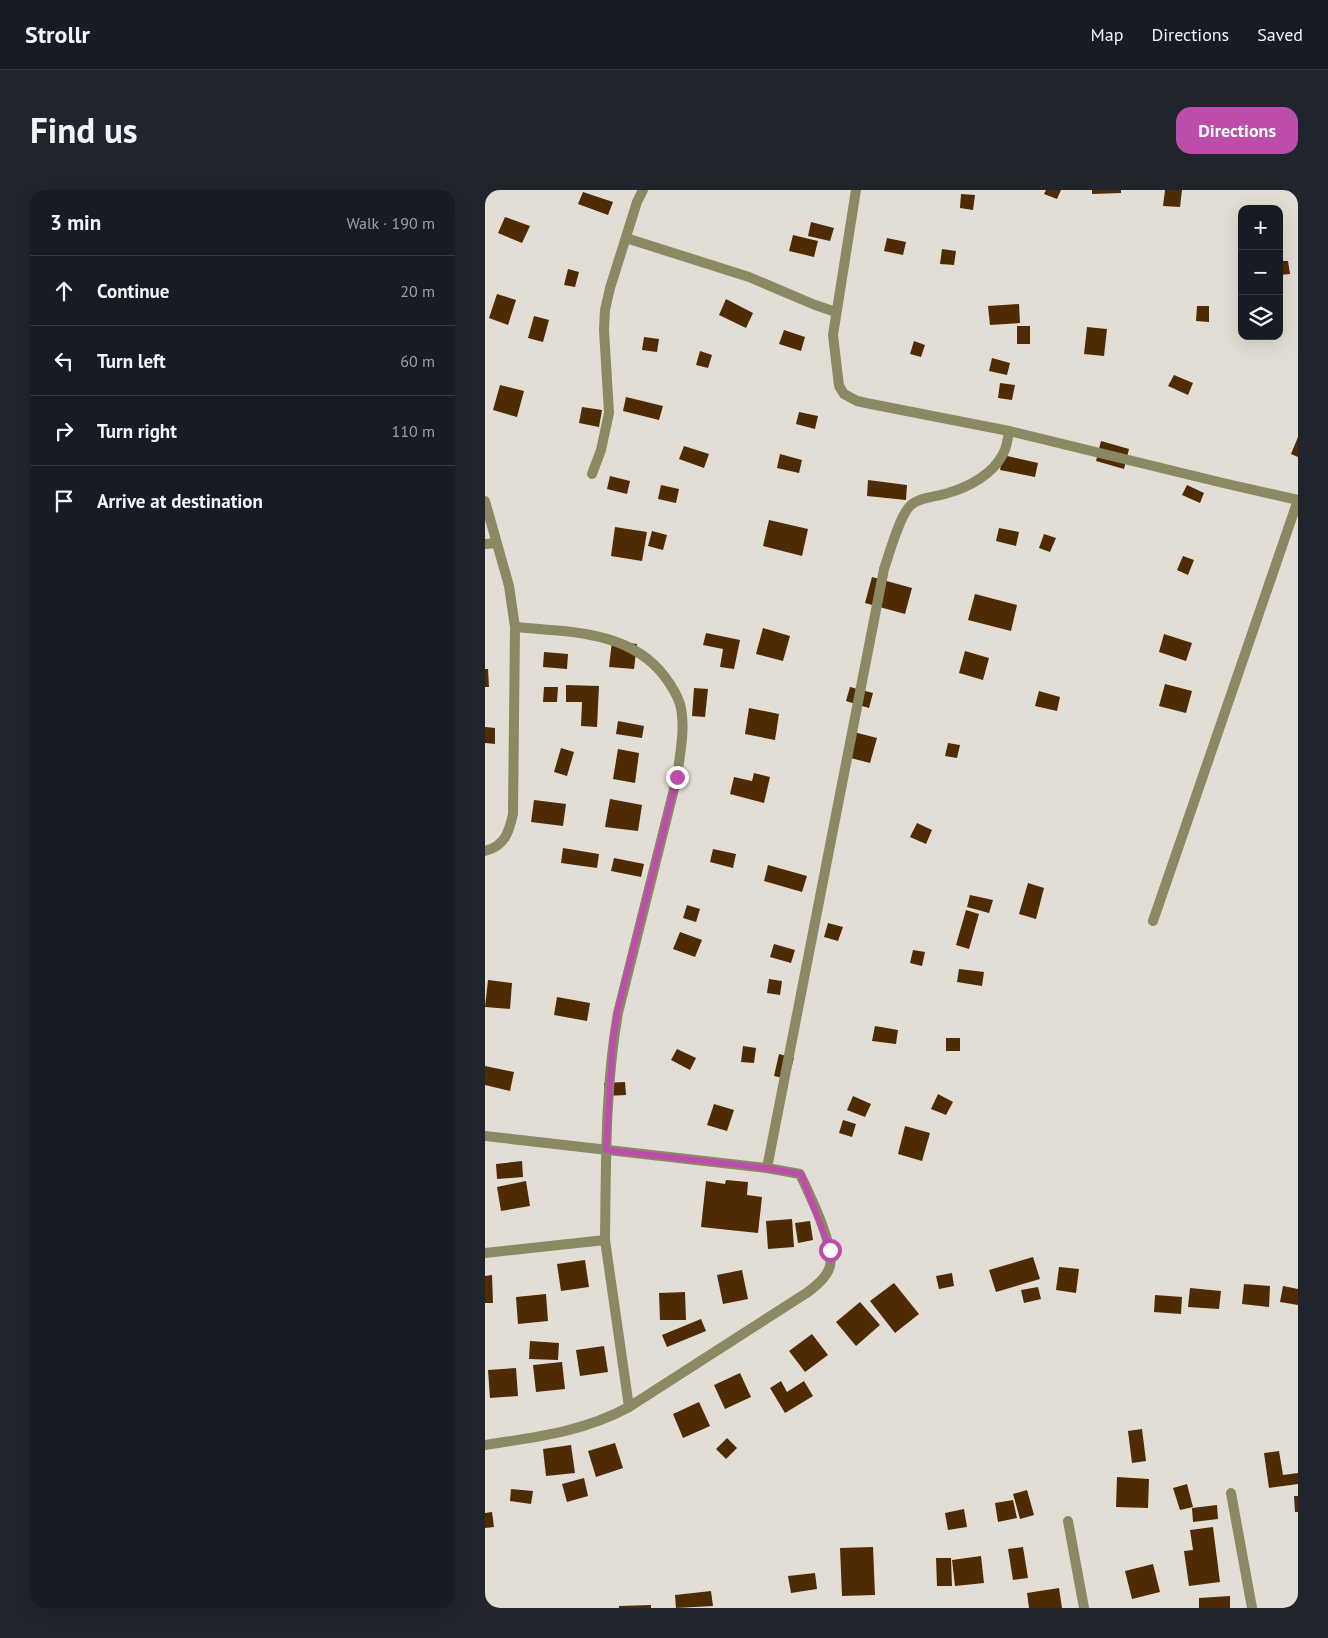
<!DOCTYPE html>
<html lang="en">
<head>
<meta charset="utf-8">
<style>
	:root { --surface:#171b24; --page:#20242c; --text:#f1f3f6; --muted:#9ea1a6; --line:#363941; --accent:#bc4dab }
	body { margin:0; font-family:"PT Sans",sans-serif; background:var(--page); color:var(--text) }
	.controls { position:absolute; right:15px; top:15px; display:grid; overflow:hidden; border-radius:10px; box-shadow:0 5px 20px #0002 }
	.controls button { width:45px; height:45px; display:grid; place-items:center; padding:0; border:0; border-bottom:1px solid var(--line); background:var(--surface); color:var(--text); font:25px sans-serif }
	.stop { position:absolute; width:15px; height:15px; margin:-11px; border:4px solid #bc4dab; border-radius:50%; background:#fff }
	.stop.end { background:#bc4dab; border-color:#fff; box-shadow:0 1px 5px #0008 }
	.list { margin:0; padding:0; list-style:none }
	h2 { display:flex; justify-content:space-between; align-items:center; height:65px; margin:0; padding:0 20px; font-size:21px }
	h2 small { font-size:16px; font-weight:400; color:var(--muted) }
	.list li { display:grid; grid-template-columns:32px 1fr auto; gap:15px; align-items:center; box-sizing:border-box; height:70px; padding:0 20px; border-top:1px solid var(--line) }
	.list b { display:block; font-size:19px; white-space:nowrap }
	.list em { font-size:16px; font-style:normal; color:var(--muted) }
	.icon { flex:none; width:28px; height:28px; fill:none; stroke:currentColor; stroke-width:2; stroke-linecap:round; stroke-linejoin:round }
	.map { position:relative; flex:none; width:813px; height:1418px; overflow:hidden; border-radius:15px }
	header { display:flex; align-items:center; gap:30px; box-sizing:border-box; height:70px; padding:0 25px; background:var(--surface); border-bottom:1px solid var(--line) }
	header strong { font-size:24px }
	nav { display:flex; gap:28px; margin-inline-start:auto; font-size:18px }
	.intro { display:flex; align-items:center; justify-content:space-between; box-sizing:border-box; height:120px; padding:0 30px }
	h1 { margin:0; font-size:35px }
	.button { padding:12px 22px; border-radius:15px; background:var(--accent); color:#fff; font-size:18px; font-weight:700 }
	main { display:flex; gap:30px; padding:0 30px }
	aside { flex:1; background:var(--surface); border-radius:15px; box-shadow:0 5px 20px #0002 }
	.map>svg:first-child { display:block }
</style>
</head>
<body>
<header>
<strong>Strollr</strong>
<nav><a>Map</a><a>Directions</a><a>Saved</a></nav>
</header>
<div class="intro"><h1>Find us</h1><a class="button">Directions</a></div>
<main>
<aside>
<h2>3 min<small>Walk · 190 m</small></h2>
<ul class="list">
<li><svg class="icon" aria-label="ahead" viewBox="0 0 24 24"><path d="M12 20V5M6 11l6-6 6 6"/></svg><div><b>Continue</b></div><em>20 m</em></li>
<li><svg class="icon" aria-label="left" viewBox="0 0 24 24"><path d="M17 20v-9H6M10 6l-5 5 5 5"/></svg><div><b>Turn left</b></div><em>60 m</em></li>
<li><svg class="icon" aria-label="right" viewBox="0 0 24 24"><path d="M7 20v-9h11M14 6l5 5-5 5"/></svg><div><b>Turn right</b></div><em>110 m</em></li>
<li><svg class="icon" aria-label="arrive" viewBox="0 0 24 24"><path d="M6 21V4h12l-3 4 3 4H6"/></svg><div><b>Arrive at destination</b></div></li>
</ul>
</aside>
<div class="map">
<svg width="813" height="1418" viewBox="0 0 813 1418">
	<rect width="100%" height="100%" fill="#e2ded5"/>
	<g fill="#4f2b04">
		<path d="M 561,0 L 576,0 L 572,9 L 559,4 Z"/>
		<path d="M 607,0 L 636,0 L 636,3 L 607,4 Z"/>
		<path d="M 680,0 L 697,0 L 695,17 L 678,16 Z"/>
		<path d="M 98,2 L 128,12 L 123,25 L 93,14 Z"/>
		<path d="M 476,4 L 490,5 L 488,20 L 475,18 Z"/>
		<path d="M 20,27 L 45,36 L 37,53 L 13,43 Z"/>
		<path d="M 326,32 L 349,38 L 345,51 L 323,46 Z"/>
		<path d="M 308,45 L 333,51 L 329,67 L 304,61 Z"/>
		<path d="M 402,48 L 421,52 L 418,65 L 399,61 Z"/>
		<path d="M 457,59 L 471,61 L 469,75 L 455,74 Z"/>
		<path d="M 794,71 L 803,71 L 805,84 L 794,85 Z"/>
		<path d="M 83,79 L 94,82 L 90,97 L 79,95 Z"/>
		<path d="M 12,104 L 31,110 L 23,135 L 4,128 Z"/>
		<path d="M 241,109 L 268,123 L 261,138 L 234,125 Z"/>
		<path d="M 534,114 L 535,133 L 505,135 L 503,116 Z"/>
		<path d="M 712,116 L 724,116 L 724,132 L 711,131 Z"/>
		<path d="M 49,126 L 64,130 L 58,152 L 43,148 Z"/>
		<rect x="532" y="136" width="13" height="18"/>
		<path d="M 602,137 L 622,139 L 619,166 L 599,164 Z"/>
		<path d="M 299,140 L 320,147 L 316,161 L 294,154 Z"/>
		<path d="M 159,147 L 174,149 L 172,162 L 157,160 Z"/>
		<path d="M 429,151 L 440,155 L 436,167 L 425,164 Z"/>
		<path d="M 215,161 L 227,165 L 223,178 L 211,175 Z"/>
		<path d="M 507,168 L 525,173 L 522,185 L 504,181 Z"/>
		<path d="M 689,185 L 708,193 L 703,205 L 683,196 Z"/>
		<path d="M 515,193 L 530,195 L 527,210 L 513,208 Z"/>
		<path d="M 15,195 L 39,201 L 32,227 L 8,220 Z"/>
		<path d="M 141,207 L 178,216 L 174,230 L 138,221 Z"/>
		<path d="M 97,217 L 117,220 L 114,237 L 94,233 Z"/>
		<path d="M 314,222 L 333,226 L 330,239 L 311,234 Z"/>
		<path d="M 813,247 L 813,267 L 806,264 Z"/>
		<path d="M 616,251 L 644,259 L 639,279 L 611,271 Z"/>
		<path d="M 199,256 L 224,264 L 219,278 L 194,269 Z"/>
		<path d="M 295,264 L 317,270 L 314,283 L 292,278 Z"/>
		<path d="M 518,265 L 553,273 L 550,287 L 515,280 Z"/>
		<path d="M 125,286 L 145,291 L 142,304 L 122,299 Z"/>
		<path d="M 383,290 L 422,295 L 421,310 L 382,306 Z"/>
		<path d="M 176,295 L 194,299 L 191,313 L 173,309 Z"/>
		<path d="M 702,295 L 719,303 L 715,313 L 697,305 Z"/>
		<path d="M 284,330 L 323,339 L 317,366 L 278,356 Z"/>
		<path d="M 130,337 L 162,342 L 157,371 L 126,366 Z"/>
		<path d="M 514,338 L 534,342 L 531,356 L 511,351 Z"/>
		<path d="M 167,341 L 182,345 L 178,360 L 163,356 Z"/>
		<path d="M 559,344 L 571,348 L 565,362 L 554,358 Z"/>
		<path d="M 698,366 L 709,370 L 703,385 L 692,380 Z"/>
		<path d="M 387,387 L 427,398 L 420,424 L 380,413 Z"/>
		<path d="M 490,404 L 532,415 L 526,441 L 483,430 Z"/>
		<path d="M 278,438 L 305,446 L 298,471 L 271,464 Z"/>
		<path d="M 221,443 L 255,450 L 249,479 L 235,477 L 238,459 L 218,455 Z"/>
		<path d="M 679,444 L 707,453 L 701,471 L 674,462 Z"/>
		<path d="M 127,451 L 152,454 L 149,479 L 124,477 Z"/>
		<path d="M 480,461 L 504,468 L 498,490 L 474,483 Z"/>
		<path d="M 59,462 L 83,464 L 82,479 L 58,477 Z"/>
		<path d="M 0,479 L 3,479 L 4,497 L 0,497 Z"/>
		<path d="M 680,494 L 707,501 L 701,523 L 674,516 Z"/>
		<path d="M 81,495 L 114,496 L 112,537 L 96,536 L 97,512 L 81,512 Z"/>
		<path d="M 59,497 L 73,497 L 72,512 L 58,512 Z"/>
		<path d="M 365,497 L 388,503 L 384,518 L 361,511 Z"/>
		<path d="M 209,498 L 223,499 L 220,527 L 207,526 Z"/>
		<path d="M 554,501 L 575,507 L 572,521 L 550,516 Z"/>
		<path d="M 264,518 L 294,524 L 290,550 L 260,544 Z"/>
		<path d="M 133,531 L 159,536 L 157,548 L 131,544 Z"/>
		<path d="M 0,537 L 10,538 L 10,554 L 0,553 Z"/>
		<path d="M 365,541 L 392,548 L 385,573 L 358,566 Z"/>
		<path d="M 463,553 L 475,555 L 472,568 L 460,566 Z"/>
		<path d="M 76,558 L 89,562 L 82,586 L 69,582 Z"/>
		<path d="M 133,559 L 154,563 L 150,593 L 128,589 Z"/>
		<path d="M 269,583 L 285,587 L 279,613 L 245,604 L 249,587 L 267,591 Z"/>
		<path d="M 125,609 L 157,615 L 153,641 L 120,637 Z"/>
		<path d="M 49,610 L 81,614 L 78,636 L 46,632 Z"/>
		<path d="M 432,633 L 447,640 L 441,654 L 425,647 Z"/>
		<path d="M 78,658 L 114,664 L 112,678 L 76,673 Z"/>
		<path d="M 228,659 L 251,664 L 248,678 L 225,672 Z"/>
		<path d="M 129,668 L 159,674 L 156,687 L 126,681 Z"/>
		<path d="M 283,675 L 322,686 L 317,702 L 279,691 Z"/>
		<path d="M 543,693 L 559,698 L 551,729 L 534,724 Z"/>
		<path d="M 485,705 L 508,710 L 504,723 L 482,717 Z"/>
		<path d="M 202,715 L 215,719 L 211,732 L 198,728 Z"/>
		<path d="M 481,720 L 494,724 L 484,759 L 471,755 Z"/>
		<path d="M 343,733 L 358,737 L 353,751 L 339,747 Z"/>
		<path d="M 195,742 L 217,750 L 210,767 L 188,759 Z"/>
		<path d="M 289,754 L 310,760 L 306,773 L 285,767 Z"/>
		<path d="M 428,760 L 440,762 L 437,776 L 425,773 Z"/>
		<path d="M 474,779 L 499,782 L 497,796 L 472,792 Z"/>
		<path d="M 284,789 L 297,791 L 295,805 L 282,803 Z"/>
		<path d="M 3,790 L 27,793 L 25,819 L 0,817 Z"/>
		<path d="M 72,807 L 105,813 L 102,831 L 69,825 Z"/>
		<path d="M 390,836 L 413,840 L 411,854 L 387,851 Z"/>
		<rect x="461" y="848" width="14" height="13"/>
		<path d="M 258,856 L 271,858 L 269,873 L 256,872 Z"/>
		<path d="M 192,859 L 211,868 L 205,880 L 186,870 Z"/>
		<path d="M 294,864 L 309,868 L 303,889 L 289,886 Z"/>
		<path d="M 0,876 L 29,882 L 25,901 L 0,895 Z"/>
		<path d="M 140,892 L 141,905 L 120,906 L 119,893 Z"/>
		<path d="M 453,904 L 468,912 L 461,925 L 446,919 Z"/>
		<path d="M 368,906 L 386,914 L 380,927 L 362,920 Z"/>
		<path d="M 229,914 L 249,920 L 242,941 L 222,935 Z"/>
		<path d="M 358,930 L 371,934 L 367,947 L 354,943 Z"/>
		<path d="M 420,936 L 445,943 L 437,971 L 413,964 Z"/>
		<path d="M 37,971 L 38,987 L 12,989 L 11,974 Z"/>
		<path d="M 241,990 L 263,992 L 262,1005 L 277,1007 L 273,1043 L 216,1037 L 221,991 L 240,994 Z"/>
		<path d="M 41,991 L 45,1016 L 16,1021 L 12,997 Z"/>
		<path d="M 307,1029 L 309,1057 L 283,1059 L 281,1031 Z"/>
		<path d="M 325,1031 L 328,1050 L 313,1053 L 310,1033 Z"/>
		<path d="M 548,1067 L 555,1089 L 511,1102 L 504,1080 Z"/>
		<path d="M 100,1070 L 104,1097 L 76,1101 L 72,1074 Z"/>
		<path d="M 574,1077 L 594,1079 L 591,1103 L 571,1100 Z"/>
		<path d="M 257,1080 L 263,1109 L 238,1114 L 232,1085 Z"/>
		<path d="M 467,1083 L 469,1096 L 454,1099 L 451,1086 Z"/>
		<path d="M 7,1085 L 8,1113 L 0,1113 L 0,1086 Z"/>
		<path d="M 409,1093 L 434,1124 L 410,1143 L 385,1111 Z"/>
		<path d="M 759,1094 L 785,1096 L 784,1117 L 757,1114 Z"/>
		<path d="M 798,1096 L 813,1099 L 813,1115 L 795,1112 Z"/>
		<path d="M 553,1097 L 556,1109 L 539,1113 L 536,1100 Z"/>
		<path d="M 705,1098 L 736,1101 L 734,1119 L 703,1117 Z"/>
		<path d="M 200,1102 L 201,1130 L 175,1130 L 174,1103 Z"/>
		<path d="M 61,1104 L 63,1131 L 33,1134 L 31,1107 Z"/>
		<path d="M 670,1105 L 697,1107 L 696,1124 L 669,1122 Z"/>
		<path d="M 375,1112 L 395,1135 L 371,1156 L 351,1132 Z"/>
		<path d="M 216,1129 L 221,1141 L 182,1157 L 177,1145 Z"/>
		<path d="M 327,1144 L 343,1165 L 320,1182 L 304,1161 Z"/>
		<path d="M 45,1151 L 74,1153 L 73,1170 L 44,1169 Z"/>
		<path d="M 119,1156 L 123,1182 L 95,1186 L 91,1160 Z"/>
		<path d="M 77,1172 L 80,1199 L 51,1202 L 48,1175 Z"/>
		<path d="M 31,1178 L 33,1206 L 5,1208 L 3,1180 Z"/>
		<path d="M 255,1183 L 266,1207 L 240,1219 L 229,1195 Z"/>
		<path d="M 296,1191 L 302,1202 L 319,1191 L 328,1206 L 300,1223 L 285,1198 Z"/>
		<path d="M 214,1212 L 225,1236 L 198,1248 L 188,1224 Z"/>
		<path d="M 657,1239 L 661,1271 L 647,1273 L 643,1241 Z"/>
		<path d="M 242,1248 L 252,1258 L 241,1269 L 231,1259 Z"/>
		<path d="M 130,1253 L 138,1278 L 111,1287 L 103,1261 Z"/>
		<path d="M 86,1255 L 90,1283 L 61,1286 L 58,1259 Z"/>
		<path d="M 794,1261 L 798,1285 L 813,1283 L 813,1294 L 784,1298 L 779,1263 Z"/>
		<path d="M 632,1287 L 664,1289 L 663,1318 L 631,1317 Z"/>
		<path d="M 99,1288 L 103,1306 L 82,1312 L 77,1294 Z"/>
		<path d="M 702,1294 L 708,1317 L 695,1320 L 688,1298 Z"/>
		<path d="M 26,1299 L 48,1301 L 46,1314 L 25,1311 Z"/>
		<path d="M 542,1300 L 549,1325 L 535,1329 L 528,1304 Z"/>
		<path d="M 809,1306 L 813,1306 L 813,1322 L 810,1322 Z"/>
		<path d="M 528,1310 L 532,1328 L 513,1332 L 510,1313 Z"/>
		<path d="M 732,1315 L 733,1329 L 708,1332 L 707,1318 Z"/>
		<path d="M 479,1319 L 482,1337 L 463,1340 L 460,1323 Z"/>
		<path d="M 7,1322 L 9,1337 L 0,1338 L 0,1323 Z"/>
		<path d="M 728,1337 L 735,1392 L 704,1396 L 699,1361 L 708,1360 L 705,1340 Z"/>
		<path d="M 388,1357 L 390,1405 L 357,1406 L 355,1358 Z"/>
		<path d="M 538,1357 L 543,1388 L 528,1390 L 523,1359 Z"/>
		<path d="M 496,1366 L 499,1393 L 470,1396 L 467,1370 Z"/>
		<path d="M 451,1368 L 466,1368 L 467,1396 L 452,1396 Z"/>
		<path d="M 668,1374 L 675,1402 L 647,1409 L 640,1381 Z"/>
		<path d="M 330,1383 L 332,1399 L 306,1403 L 303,1386 Z"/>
		<path d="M 574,1398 L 577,1418 L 544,1418 L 542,1403 Z"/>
		<path d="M 226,1401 L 228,1416 L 191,1418 L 190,1405 Z"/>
		<path d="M 745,1406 L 745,1418 L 714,1418 L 714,1408 Z"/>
		<path d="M 166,1415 L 166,1418 L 134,1418 L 134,1416 Z"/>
	</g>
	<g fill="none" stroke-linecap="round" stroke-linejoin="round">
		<g stroke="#8b8963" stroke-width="10">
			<path d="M 371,0 L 348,145 L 354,196 L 359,204 L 372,211 L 386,214 L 524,241 L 738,293 L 813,310"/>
			<path d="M 141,48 L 264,87 L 330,115 L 351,122"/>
			<path d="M 107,284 L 116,260 L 124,223 L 119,140 L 120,120 L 125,98 L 152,12 L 158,0"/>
			<path d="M 0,311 L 24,396 L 30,437 L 28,624 C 24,642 20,656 0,661"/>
			<path d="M 0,354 L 11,353"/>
			<path d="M 30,437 C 83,442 145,440 180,487 C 186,495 192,505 195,514 C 201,537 195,563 192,587 L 133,823 C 120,897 121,974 120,1050"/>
			<path d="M 668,731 L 813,310"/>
			<path d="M 0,946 L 282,978 L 315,984 C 324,1004 350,1055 345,1076 C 342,1087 332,1095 323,1102 L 144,1217 C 98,1242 51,1247 0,1255"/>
			<path d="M 282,978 L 399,379 C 404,365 415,324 426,315 C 435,307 451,307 463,303 C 484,297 508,284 518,264 C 522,257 523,249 524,241"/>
			<path d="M 0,1063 L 120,1050 L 144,1217"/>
			<path d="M 746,1303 L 767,1418"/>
			<path d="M 583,1331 L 599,1418"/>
		</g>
	</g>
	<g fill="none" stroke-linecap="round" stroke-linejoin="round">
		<path stroke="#bc4dab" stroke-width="6" d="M 192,587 L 132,823 L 128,849 L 121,960 L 282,978 L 316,984 L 345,1060"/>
	</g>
</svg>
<div class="controls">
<button>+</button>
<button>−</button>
<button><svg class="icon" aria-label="layers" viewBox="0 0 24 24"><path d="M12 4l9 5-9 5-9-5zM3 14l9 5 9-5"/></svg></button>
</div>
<div class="stop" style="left:345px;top:1060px"></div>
<div class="stop end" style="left:192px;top:587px"></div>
</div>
</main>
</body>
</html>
